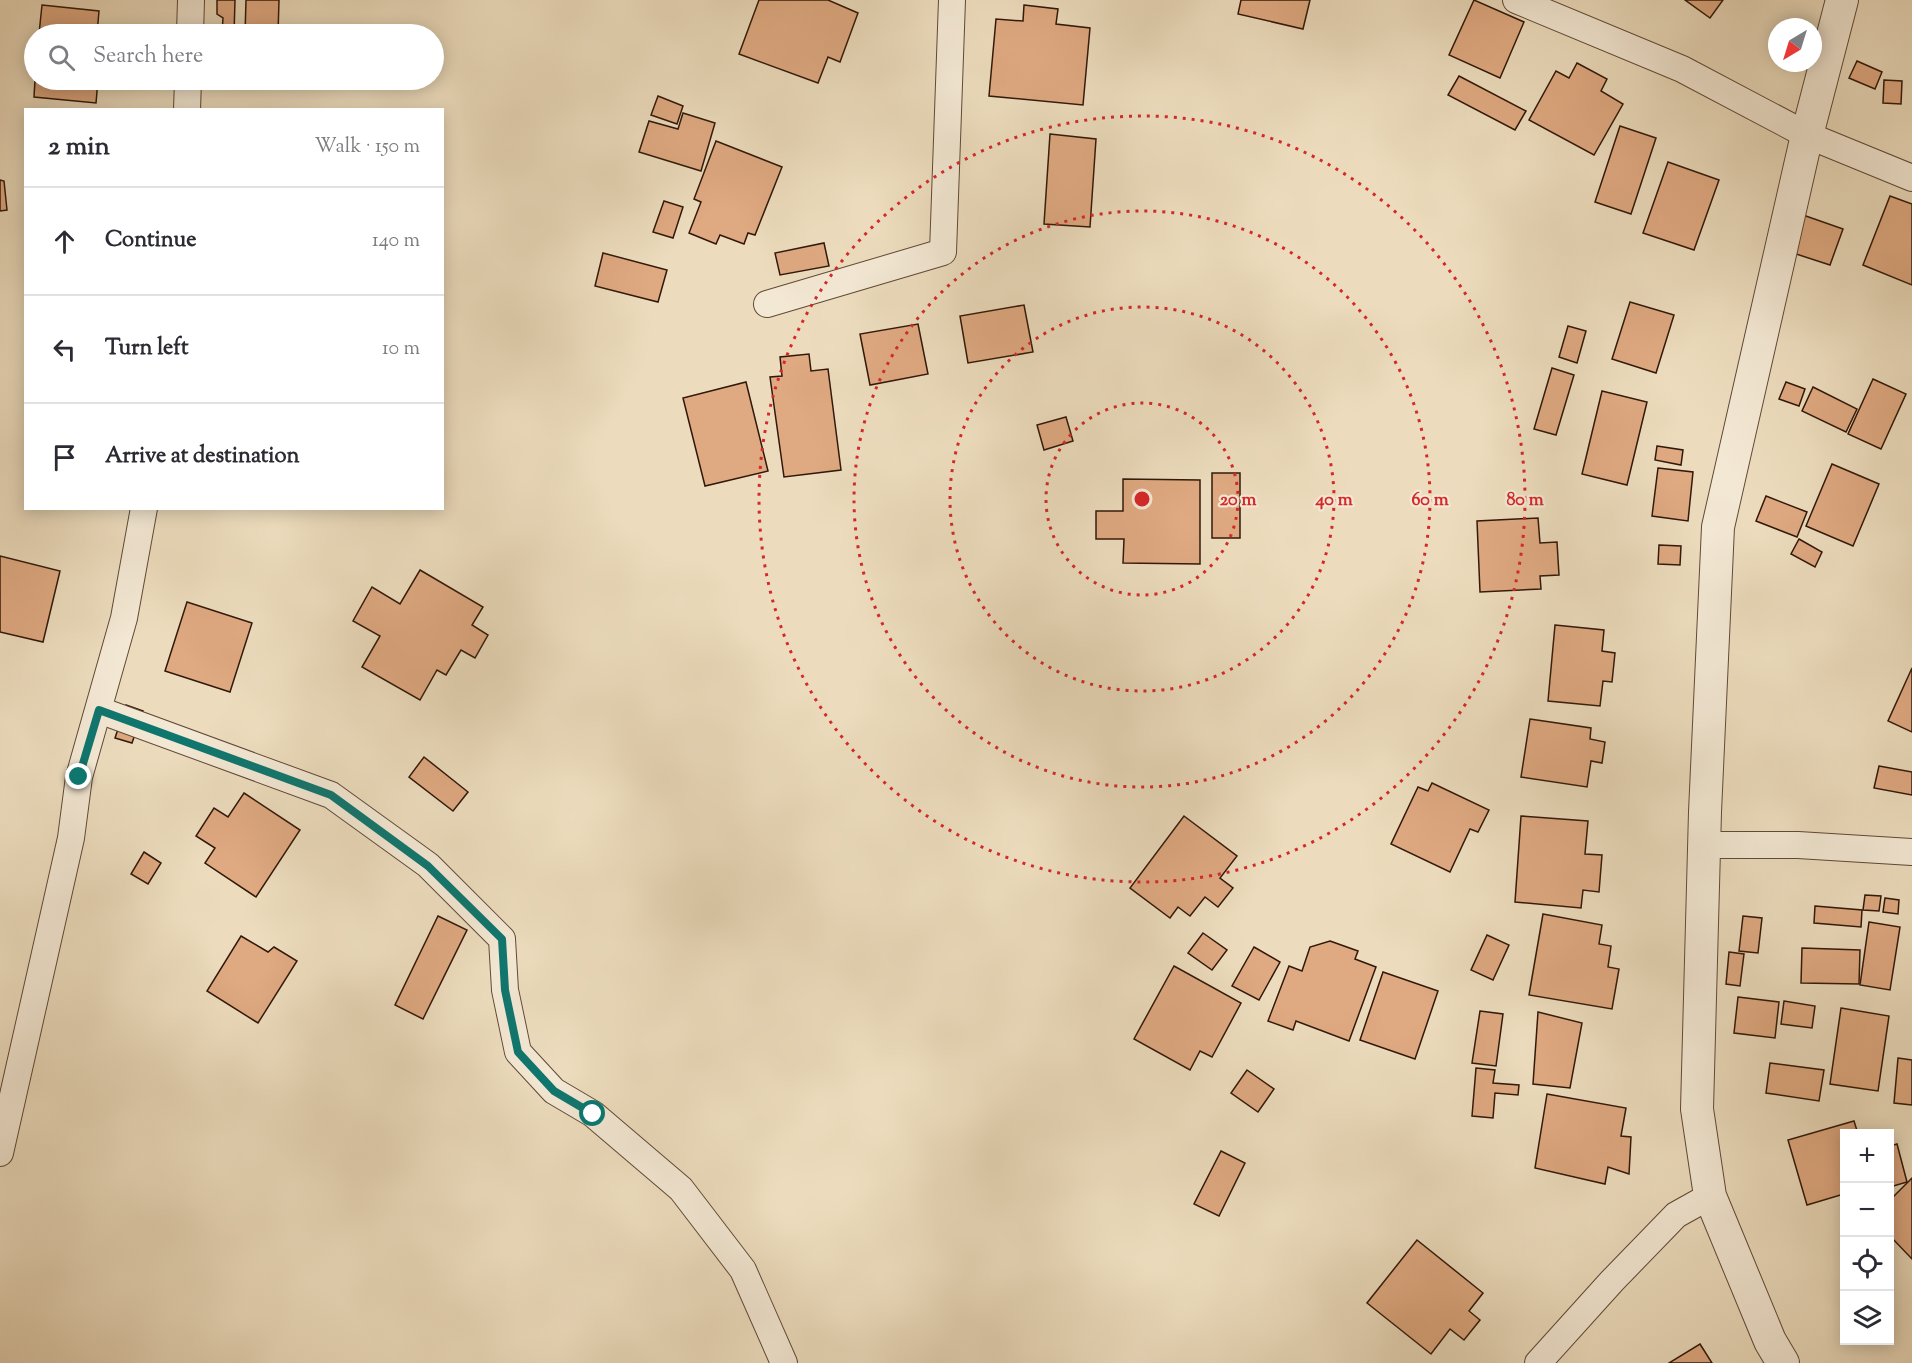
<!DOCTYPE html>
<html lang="en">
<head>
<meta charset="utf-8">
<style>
	:root { --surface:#fff; --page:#f7f7f7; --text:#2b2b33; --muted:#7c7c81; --line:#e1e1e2 }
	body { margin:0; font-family:"Sorts Mill Goudy",serif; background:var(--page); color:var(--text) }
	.controls { position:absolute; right:18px; bottom:18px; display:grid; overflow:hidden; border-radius:0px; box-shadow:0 3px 15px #0003 }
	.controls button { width:54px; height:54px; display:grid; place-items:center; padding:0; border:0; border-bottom:2px solid var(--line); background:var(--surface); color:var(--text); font:30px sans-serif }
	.compass { position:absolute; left:1768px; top:18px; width:54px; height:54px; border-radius:50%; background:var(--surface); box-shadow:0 3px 15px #0003; rotate:218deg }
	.stop { position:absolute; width:18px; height:18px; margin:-14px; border:4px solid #0f766e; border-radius:50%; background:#fff }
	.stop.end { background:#0f766e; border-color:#fff; box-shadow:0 2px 6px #0008 }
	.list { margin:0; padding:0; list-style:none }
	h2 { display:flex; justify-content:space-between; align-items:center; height:78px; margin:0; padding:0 24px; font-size:26px }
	h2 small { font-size:20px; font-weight:400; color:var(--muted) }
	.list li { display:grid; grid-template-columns:39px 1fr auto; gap:18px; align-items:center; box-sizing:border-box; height:108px; padding:0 24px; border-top:2px solid var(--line) }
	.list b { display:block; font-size:22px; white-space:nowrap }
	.list em { font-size:20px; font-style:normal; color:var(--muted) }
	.icon { flex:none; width:33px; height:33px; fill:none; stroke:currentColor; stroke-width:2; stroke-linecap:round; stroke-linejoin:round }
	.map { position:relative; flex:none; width:1912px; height:1363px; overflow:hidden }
	.search { position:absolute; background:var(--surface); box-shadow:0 3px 15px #0003; left:24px; top:24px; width:420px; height:66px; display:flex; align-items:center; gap:15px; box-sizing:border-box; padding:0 21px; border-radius:33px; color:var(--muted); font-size:22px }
	.panel { position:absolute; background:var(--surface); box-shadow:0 3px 15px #0003; left:24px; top:108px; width:420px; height:402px; border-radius:0px }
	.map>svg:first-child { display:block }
</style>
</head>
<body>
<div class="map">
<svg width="1912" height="1363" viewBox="0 0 1912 1363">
	<rect width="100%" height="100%" fill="#ecdcbd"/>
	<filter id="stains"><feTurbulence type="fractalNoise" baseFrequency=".00333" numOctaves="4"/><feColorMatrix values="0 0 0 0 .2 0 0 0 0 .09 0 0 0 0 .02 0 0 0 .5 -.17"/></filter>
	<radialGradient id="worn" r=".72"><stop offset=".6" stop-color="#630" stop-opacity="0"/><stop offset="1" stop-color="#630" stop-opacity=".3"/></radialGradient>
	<g fill="#dfa981" stroke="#31180a" stroke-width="1.5">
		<path d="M 217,0 L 235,0 L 234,34 L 222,34 L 223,18 L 217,14 Z"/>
		<path d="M 246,0 L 279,0 L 278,34 L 245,34 Z"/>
		<path d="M 759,0 L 828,0 L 858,13 L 840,62 L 828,57 L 818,83 L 739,54 Z"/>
		<path d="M 1241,0 L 1310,0 L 1303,29 L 1238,14 Z"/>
		<path d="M 1474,0 L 1524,22 L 1500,78 L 1449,55 Z"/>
		<path d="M 1685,0 L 1723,0 L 1710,18 Z"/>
		<path d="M 42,5 L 99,11 L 97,34 L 39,34 Z"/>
		<path d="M 1024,5 L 1058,9 L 1056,24 L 1090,28 L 1083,105 L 989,96 L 996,19 L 1023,21 Z"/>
		<path d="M 1857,61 L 1882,72 L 1875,89 L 1849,78 Z"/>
		<path d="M 1577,63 L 1607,79 L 1601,91 L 1623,104 L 1594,155 L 1529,120 L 1556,71 L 1569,78 Z"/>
		<path d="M 1459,76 L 1526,111 L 1515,130 L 1448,95 Z"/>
		<path d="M 35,80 L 98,80 L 96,103 L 34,97 Z"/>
		<path d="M 1884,80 L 1902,81 L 1901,104 L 1883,103 Z"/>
		<path d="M 658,96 L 683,106 L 677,124 L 651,115 Z"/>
		<path d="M 683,113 L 715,123 L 701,171 L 639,152 L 649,121 L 678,129 Z"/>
		<path d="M 1620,126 L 1656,138 L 1631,214 L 1595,202 Z"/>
		<path d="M 1050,134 L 1096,139 L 1090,227 L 1044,224 Z"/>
		<path d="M 716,141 L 782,167 L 755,235 L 748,233 L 744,244 L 720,235 L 716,244 L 689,233 L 701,202 L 694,199 Z"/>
		<path d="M 1668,162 L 1719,180 L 1694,250 L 1643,233 Z"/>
		<path d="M 0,180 L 4,181 L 7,210 L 0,211 Z"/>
		<path d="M 1890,196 L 1912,204 L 1912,285 L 1863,265 Z"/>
		<path d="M 664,201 L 683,207 L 673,238 L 653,232 Z"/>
		<path d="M 1803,215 L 1843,229 L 1830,265 L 1790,252 Z"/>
		<path d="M 824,243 L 829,266 L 780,275 L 775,253 Z"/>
		<path d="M 603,253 L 667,270 L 658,302 L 595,286 Z"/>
		<path d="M 1630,302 L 1674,315 L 1656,373 L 1612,359 Z"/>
		<path d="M 1024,305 L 1033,352 L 968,363 L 960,316 Z"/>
		<path d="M 918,324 L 928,374 L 870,385 L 860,334 Z"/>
		<path d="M 1568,326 L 1586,331 L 1577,363 L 1559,357 Z"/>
		<path d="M 809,354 L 811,371 L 828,369 L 841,470 L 784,477 L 770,377 L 782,376 L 780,357 Z"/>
		<path d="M 1552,368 L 1574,375 L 1556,435 L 1534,429 Z"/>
		<path d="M 1873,379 L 1906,394 L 1881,449 L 1848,434 Z"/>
		<path d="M 746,382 L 768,471 L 705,486 L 683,398 Z"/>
		<path d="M 1786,382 L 1805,389 L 1799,406 L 1779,399 Z"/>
		<path d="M 1813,387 L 1857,409 L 1846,432 L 1802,411 Z"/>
		<path d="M 1602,391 L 1647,402 L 1627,485 L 1582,474 Z"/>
		<path d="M 1066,417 L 1073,441 L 1044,450 L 1037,425 Z"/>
		<path d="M 1657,446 L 1683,450 L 1681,465 L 1655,460 Z"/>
		<path d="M 1832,464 L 1879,484 L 1853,546 L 1806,526 Z"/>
		<path d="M 1658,468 L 1693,472 L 1688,521 L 1652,516 Z"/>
		<rect x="1212" y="473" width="28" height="65"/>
		<path d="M 1123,479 L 1200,480 L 1200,564 L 1123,563 L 1124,539 L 1096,539 L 1096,511 L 1123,511 Z"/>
		<path d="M 1766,496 L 1807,512 L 1797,537 L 1756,521 Z"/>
		<path d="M 1538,518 L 1540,543 L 1557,542 L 1559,575 L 1540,576 L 1541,589 L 1480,592 L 1477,521 Z"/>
		<path d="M 1799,539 L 1822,552 L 1815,567 L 1791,554 Z"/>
		<path d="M 1659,545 L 1681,546 L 1680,565 L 1658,564 Z"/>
		<path d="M 0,556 L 60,571 L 43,642 L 0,632 Z"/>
		<path d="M 420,570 L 483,607 L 472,625 L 488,635 L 475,658 L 461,650 L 446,675 L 437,670 L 420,700 L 362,667 L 380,636 L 353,621 L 372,587 L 400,604 Z"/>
		<path d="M 187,602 L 252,623 L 230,692 L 165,671 Z"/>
		<path d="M 1555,625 L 1604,630 L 1602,651 L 1615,653 L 1612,682 L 1603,681 L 1600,706 L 1548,701 Z"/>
		<path d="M 1912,668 L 1912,732 L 1888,721 Z"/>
		<path d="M 126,705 L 143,711 L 132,743 L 115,738 Z"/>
		<path d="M 1530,719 L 1591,728 L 1590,739 L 1605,742 L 1602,763 L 1591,761 L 1587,787 L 1521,777 Z"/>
		<path d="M 424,757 L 468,792 L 453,811 L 409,777 Z"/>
		<path d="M 1879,766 L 1912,772 L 1912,795 L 1874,788 Z"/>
		<path d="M 1432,783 L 1489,810 L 1478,832 L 1470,829 L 1450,872 L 1391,844 L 1418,787 L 1428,791 Z"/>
		<path d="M 244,793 L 300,830 L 256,897 L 205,863 L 215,848 L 196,836 L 214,808 L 228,817 Z"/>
		<path d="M 1184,816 L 1237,856 L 1220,878 L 1233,888 L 1218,907 L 1205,897 L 1190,916 L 1178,907 L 1170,918 L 1130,888 Z"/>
		<path d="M 1521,816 L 1588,821 L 1585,854 L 1602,855 L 1599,892 L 1583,890 L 1581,908 L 1515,902 Z"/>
		<path d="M 144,852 L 161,863 L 148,884 L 131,874 Z"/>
		<path d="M 1865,895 L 1881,896 L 1879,911 L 1863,910 Z"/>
		<path d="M 1885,898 L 1899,900 L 1898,914 L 1883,912 Z"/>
		<path d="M 1815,906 L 1862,910 L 1861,927 L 1814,923 Z"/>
		<path d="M 1543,914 L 1602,925 L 1599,944 L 1611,946 L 1608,967 L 1619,969 L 1612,1009 L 1529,995 Z"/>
		<path d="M 438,916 L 467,930 L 423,1019 L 395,1005 Z"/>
		<path d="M 1743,916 L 1762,918 L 1758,953 L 1739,951 Z"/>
		<path d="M 1869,922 L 1900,927 L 1890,990 L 1860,985 Z"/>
		<path d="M 1203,933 L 1227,950 L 1212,970 L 1188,953 Z"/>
		<path d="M 1487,935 L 1509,945 L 1493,980 L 1471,970 Z"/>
		<path d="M 241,936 L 268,952 L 274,947 L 297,961 L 258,1023 L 207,991 Z"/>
		<path d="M 1330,941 L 1358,951 L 1355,959 L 1376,967 L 1349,1041 L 1296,1021 L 1293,1030 L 1268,1021 L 1289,966 L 1302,971 L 1310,947 Z"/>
		<path d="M 1254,947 L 1280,962 L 1259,1000 L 1232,986 Z"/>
		<path d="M 1802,948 L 1860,950 L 1859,984 L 1801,983 Z"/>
		<path d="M 1729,952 L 1744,954 L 1740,986 L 1726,984 Z"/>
		<path d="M 1174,966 L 1241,1003 L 1212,1057 L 1200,1051 L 1190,1070 L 1134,1039 Z"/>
		<path d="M 1383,972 L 1438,991 L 1415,1059 L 1360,1040 Z"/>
		<path d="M 1738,997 L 1779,1002 L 1775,1038 L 1734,1033 Z"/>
		<path d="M 1784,1001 L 1815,1006 L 1812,1028 L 1781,1024 Z"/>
		<path d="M 1841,1008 L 1889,1016 L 1878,1091 L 1830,1084 Z"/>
		<path d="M 1480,1011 L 1503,1014 L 1496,1066 L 1472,1063 Z"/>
		<path d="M 1538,1012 L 1582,1023 L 1570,1088 L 1533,1084 Z"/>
		<path d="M 1898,1058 L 1912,1060 L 1912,1105 L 1894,1103 Z"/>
		<path d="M 1770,1063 L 1824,1070 L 1819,1101 L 1766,1093 Z"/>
		<path d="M 1476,1068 L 1495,1070 L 1493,1083 L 1519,1085 L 1518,1095 L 1495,1093 L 1493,1118 L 1472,1116 Z"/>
		<path d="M 1247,1070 L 1274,1089 L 1258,1112 L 1231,1093 Z"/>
		<path d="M 1547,1094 L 1626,1108 L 1621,1136 L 1631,1137 L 1629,1174 L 1608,1167 L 1605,1184 L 1535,1168 Z"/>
		<path d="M 1854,1121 L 1858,1134 L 1844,1134 L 1844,1194 L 1807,1205 L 1788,1140 Z"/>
		<path d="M 1897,1144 L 1907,1182 L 1890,1187 L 1890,1146 Z"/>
		<path d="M 1221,1151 L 1245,1163 L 1219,1216 L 1194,1204 Z"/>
		<path d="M 1912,1178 L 1912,1259 L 1890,1236 L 1890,1200 Z"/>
		<path d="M 1417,1240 L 1483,1293 L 1469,1311 L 1480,1320 L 1464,1340 L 1450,1329 L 1431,1354 L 1367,1303 Z"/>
		<path d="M 1700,1344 L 1712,1363 L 1669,1363 Z"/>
	</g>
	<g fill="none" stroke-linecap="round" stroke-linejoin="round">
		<g stroke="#604937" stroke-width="28">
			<g id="minor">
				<path d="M 1516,0 L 1682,69 L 1807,135 L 1912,178"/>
				<path d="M 190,34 L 191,0"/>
				<path d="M 187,110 L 188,80"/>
				<path d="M 767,304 L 943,252 L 952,0"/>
				<path d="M 99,710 L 331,795 L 428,865 L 502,939 L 505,990 L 518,1052 L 554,1091 L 593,1114 L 681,1189 L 743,1270 L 784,1363"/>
				<path d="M 1704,845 L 1798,845 L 1912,852"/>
				<path d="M 0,1153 L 71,838 L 79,777 L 124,618 L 144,508"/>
				<path d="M 1538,1363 L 1612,1281 L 1676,1215 L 1710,1196"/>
			</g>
		</g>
		<g stroke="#604937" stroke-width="34">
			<path id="tertiary" d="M 1783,1363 L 1770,1341 L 1710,1196 L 1697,1109 L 1705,812 L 1718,527 L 1807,135 L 1842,0"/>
		</g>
		<use href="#minor" stroke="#f3e8d4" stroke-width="26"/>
		<use href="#tertiary" stroke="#f3e8d4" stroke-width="32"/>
	</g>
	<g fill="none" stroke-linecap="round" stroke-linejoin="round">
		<path stroke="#0f766e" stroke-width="8" d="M 79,777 L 99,710 L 331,795 L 428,866 L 502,939 L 505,990 L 518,1052 L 554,1091 L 593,1114"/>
	</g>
	<g fill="none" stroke="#d62828" stroke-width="3" stroke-dasharray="3 6">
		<circle cx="1142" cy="499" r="96"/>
		<circle cx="1142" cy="499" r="192"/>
		<circle cx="1142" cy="499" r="288"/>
		<circle cx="1142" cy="499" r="383"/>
	</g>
	<circle cx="1142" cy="499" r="9" fill="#d62828" stroke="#f3e8d4" stroke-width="3"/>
	<g font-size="18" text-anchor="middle" font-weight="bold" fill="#d62828" stroke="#f3e8d4" stroke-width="4.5" stroke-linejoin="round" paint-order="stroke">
		<text x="1238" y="505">20 m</text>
		<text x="1334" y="505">40 m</text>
		<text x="1430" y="505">60 m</text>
		<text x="1525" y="505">80 m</text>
	</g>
	<rect width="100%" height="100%" filter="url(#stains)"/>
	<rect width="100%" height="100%" fill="url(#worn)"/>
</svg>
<div class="controls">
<button>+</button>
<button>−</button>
<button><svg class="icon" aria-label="locate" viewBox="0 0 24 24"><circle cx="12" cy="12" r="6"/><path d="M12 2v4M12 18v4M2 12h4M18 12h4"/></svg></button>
<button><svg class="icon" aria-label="layers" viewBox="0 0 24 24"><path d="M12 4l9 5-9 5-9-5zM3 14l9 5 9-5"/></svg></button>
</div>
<svg class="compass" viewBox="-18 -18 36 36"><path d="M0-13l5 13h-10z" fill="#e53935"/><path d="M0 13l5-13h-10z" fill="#7c7c81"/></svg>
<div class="stop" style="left:593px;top:1114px"></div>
<div class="stop end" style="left:79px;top:777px"></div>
<div class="search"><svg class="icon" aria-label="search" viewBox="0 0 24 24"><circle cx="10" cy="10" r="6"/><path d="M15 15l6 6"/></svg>Search here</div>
<section class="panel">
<h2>2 min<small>Walk · 150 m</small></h2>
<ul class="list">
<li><svg class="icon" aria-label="ahead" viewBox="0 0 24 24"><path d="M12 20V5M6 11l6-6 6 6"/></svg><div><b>Continue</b></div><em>140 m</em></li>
<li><svg class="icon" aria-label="left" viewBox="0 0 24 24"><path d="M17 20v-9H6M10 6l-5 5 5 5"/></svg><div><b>Turn left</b></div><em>10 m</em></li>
<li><svg class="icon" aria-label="arrive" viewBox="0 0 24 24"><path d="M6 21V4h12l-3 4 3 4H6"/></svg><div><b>Arrive at destination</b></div></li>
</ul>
</section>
</div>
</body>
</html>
